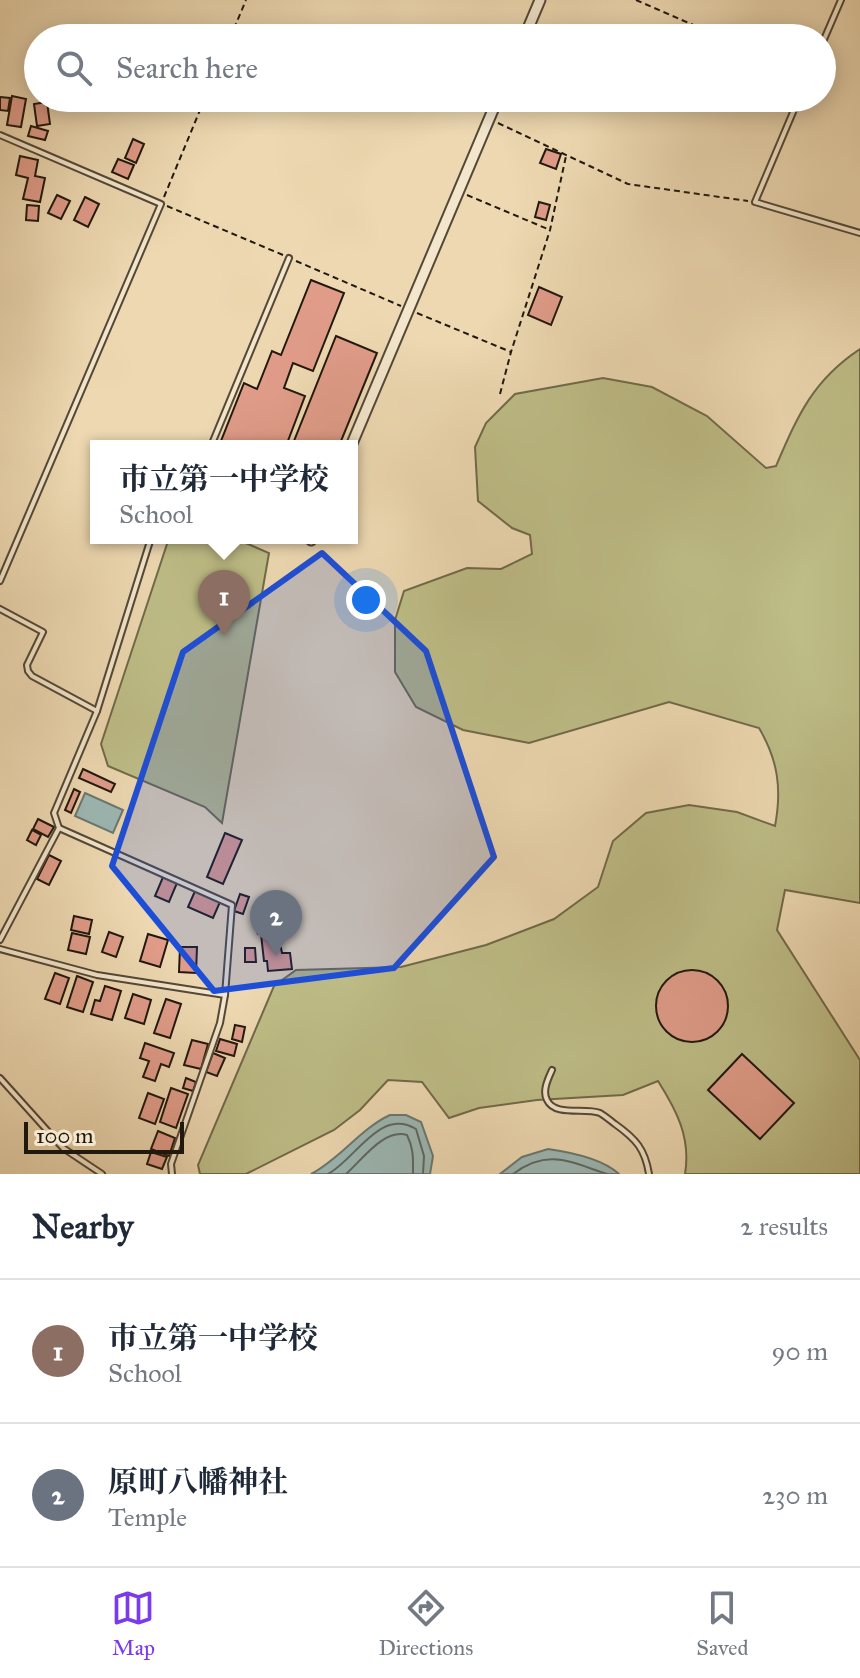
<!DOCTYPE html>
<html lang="en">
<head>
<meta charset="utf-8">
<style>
	:root { --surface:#fff; --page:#f2f2f3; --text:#1f2937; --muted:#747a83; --line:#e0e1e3; --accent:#7c3aed }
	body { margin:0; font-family:"IM FELL Great Primer","Noto Serif JP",serif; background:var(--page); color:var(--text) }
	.scale { position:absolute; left:24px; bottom:20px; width:160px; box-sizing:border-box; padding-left:8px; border:4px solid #21180e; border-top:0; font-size:22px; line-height:28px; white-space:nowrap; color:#21180e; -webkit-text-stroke:6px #f3e6cc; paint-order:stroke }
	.you { position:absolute; left:366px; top:600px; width:28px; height:28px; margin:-20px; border:6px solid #fff; border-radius:50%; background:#1a73e8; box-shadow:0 0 0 12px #1a73e833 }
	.badge { display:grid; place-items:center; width:52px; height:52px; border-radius:50%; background:var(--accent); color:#fff; font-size:26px; font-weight:700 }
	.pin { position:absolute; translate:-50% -66px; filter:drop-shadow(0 2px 4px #0008) }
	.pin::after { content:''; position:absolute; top:42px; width:28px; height:24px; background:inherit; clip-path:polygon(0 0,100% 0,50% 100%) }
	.popup { position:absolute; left:90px; top:440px; width:268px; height:104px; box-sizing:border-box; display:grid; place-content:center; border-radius:0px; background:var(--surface); filter:drop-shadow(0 2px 6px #0005); font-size:26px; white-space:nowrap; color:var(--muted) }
	.popup b { font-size:30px; color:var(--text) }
	.popup::after { content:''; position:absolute; left:50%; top:100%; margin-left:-16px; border:16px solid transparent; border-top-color:var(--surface) }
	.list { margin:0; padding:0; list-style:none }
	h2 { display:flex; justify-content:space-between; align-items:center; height:104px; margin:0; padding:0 32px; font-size:34px }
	h2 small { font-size:26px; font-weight:400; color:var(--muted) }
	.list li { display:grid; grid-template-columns:52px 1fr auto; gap:24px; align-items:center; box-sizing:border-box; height:144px; padding:0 32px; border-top:2px solid var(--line) }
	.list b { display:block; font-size:30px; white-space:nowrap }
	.list p { margin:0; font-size:26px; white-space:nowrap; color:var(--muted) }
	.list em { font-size:26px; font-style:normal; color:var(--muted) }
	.icon { flex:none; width:44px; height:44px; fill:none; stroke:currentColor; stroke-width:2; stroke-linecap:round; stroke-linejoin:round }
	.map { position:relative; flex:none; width:860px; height:1174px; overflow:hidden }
	.search { position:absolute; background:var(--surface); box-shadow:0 4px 20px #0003; left:24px; right:24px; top:24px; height:88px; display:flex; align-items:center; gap:20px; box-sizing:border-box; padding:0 28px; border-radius:44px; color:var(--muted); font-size:30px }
	.sheet { height:392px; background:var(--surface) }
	nav { display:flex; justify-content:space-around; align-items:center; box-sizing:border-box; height:112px; border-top:2px solid var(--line); background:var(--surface); font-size:22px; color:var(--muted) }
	nav a { display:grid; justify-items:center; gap:4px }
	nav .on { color:var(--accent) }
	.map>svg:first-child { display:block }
</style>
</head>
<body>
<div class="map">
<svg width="860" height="1174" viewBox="0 0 860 1174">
	<rect width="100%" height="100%" fill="#edd8b1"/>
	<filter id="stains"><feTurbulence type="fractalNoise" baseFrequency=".0025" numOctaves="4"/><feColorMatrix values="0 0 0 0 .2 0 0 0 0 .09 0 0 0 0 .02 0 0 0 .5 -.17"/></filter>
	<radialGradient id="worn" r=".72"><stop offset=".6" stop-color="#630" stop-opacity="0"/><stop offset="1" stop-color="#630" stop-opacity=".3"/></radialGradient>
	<g fill="#bebd87" stroke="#706a4a" stroke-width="2">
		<path d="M 860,349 L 860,903 L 785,890 L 777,930 L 860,1060 L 860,1174 L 685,1174 C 691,1138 677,1111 658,1081 L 623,1095 L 537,1100 L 479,1108 L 449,1118 L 422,1082 L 388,1080 L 360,1110 L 334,1130 L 246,1174 L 200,1174 L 198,1165 L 274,986 L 296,970 L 401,967 L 486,945 L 554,919 L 598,887 L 613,841 L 646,813 L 689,805 L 737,812 L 775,826 C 782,789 778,760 759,728 L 669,702 L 529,743 L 463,730 L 416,707 L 395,672 L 395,620 L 404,591 L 467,568 L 501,569 L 532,554 L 530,535 L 512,528 L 478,501 L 475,447 L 486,423 L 515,394 L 603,378 L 652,387 L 707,416 L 766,468 L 776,466 C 798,415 813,380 860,349 Z"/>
		<path d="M 169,538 L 234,538 L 269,553 L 222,823 L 205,807 L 108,766 L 101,744 Z"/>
	</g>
	<g fill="#9cb8b5" stroke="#6b7872" stroke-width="2">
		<path d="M 85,793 L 123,810 L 113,833 L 75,816 Z"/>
		<path d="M 390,1115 L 406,1115 L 421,1122 L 433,1156 L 430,1174 L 311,1174 C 341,1158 360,1129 390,1115 Z"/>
		<path d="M 548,1149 C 569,1152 603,1159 619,1174 L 500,1174 L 522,1157 Z"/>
	</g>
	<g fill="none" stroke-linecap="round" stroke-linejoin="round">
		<g stroke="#5e6862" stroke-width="2">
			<path d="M 328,1174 C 356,1159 380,1107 416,1129 L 424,1156 L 423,1174"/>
			<path d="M 346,1174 C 362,1160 384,1128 407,1135 C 414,1149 413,1159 413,1174"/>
			<path d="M 513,1174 C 548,1148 570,1162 607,1174"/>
		</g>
	</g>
	<g fill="#e09c89" stroke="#21180e" stroke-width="2">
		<path d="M 12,96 L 26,99 L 21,127 L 7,125 Z"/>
		<path d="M 0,97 L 10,98 L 8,111 L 0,110 Z"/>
		<path d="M 50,98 L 62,98 L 60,105 L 49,102 Z"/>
		<path d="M 47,102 L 50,124 L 37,126 L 34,104 Z"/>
		<path d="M 31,126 L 48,131 L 45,140 L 28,136 Z"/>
		<path d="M 133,139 L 144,144 L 136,163 L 125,158 Z"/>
		<path d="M 546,149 L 561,154 L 556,169 L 540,163 Z"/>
		<path d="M 20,156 L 38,160 L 35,176 L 45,178 L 40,202 L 23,199 L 28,178 L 16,175 Z"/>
		<path d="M 118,159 L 134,165 L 128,179 L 112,172 Z"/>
		<path d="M 57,195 L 70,201 L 61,219 L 48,213 Z"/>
		<path d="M 85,197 L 99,204 L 88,227 L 74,220 Z"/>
		<path d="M 539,202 L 550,205 L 546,220 L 535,217 Z"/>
		<path d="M 27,205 L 39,206 L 38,221 L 26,220 Z"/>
		<path d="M 311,280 L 344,293 L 313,371 L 293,363 L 284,388 L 305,396 L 286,446 L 219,446 L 244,383 L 257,389 L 272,351 L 281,355 Z"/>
		<path d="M 539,287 L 562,297 L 551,325 L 528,315 Z"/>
		<path d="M 336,336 L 377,353 L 339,446 L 292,446 Z"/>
		<path d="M 83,769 L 115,784 L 111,792 L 79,778 Z"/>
		<path d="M 74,789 L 80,792 L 71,813 L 65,810 Z"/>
		<path d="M 38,819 L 54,827 L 48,837 L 33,829 Z"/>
		<path d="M 32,830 L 41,835 L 36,845 L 27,840 Z"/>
		<path d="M 225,833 L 242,840 L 223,884 L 207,877 Z"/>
		<path d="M 49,855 L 61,861 L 49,885 L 37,879 Z"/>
		<path d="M 163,877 L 177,883 L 169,902 L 155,896 Z"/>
		<path d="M 195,891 L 220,902 L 213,918 L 188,907 Z"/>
		<path d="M 240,894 L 249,897 L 243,914 L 234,911 Z"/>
		<path d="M 264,913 L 270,929 L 258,934 L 252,918 Z"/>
		<path d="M 74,916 L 92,920 L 89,934 L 71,930 Z"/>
		<path d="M 109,932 L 123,937 L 116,957 L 102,952 Z"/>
		<path d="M 72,933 L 90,937 L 86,954 L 68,950 Z"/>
		<path d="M 276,933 L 278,948 L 281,948 L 282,953 L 290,953 L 292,969 L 268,971 L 267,961 L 264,961 L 261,934 Z"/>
		<path d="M 148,934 L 168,940 L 160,967 L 140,961 Z"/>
		<path d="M 180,947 L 197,947 L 196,973 L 179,972 Z"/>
		<path d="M 245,948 L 255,948 L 256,962 L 245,962 Z"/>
		<circle cx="692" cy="1006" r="36"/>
		<path d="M 55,973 L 69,978 L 60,1004 L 45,999 Z"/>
		<path d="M 77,976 L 93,982 L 83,1012 L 67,1007 Z"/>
		<path d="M 105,986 L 121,991 L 112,1020 L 91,1014 L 95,1000 L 100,1001 Z"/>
		<path d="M 133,994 L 151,1000 L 144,1024 L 125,1018 Z"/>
		<path d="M 166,999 L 181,1004 L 170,1038 L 154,1033 Z"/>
		<path d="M 235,1025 L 245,1027 L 242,1042 L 232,1039 Z"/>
		<path d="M 220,1039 L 237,1044 L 234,1056 L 216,1051 Z"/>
		<path d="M 192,1040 L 208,1044 L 201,1069 L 184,1065 Z"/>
		<path d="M 145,1043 L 174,1053 L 169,1067 L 161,1064 L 155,1081 L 143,1077 L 149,1061 L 140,1058 Z"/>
		<path d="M 213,1053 L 225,1058 L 217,1076 L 206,1072 Z"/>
		<path d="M 742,1054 L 794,1103 L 760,1139 L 708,1090 Z"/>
		<path d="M 186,1078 L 196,1082 L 193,1091 L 183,1088 Z"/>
		<path d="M 171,1088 L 188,1094 L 176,1128 L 160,1122 Z"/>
		<path d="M 148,1093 L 164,1099 L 155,1124 L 139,1118 Z"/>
		<path d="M 158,1131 L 175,1138 L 169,1156 L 151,1149 Z"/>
		<path d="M 151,1152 L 167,1157 L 162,1169 L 147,1164 Z"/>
	</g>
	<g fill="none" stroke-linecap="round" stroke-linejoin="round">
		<g stroke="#544837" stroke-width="8">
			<g id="service">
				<path d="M 822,44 L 841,0"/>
				<path d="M 799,98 L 755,202 L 860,233"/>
				<path d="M 0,135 L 161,204 L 0,581"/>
				<path d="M 211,446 L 289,258"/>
				<path d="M 0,609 L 43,632 L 27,665 L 28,671 L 32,676 L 97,711 L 54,813 L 59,828 L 0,940"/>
				<path d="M 97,711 L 151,538"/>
				<path d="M 59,828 L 232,905 L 225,995 L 220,1023 L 171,1164 L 172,1174"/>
				<path d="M 0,949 L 97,975 L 225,995"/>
				<path d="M 552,1070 C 548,1079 542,1091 547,1100 C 555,1117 585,1107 600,1113 C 605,1116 611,1121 615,1124 C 636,1139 645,1149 649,1174"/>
				<path d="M 0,1078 L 63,1148 L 102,1174"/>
			</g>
		</g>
		<g stroke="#544837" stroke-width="13">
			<g id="minor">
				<path d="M 524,38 L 540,0"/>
				<path d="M 351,446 L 498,98"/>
				<path d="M 311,540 L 312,538"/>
			</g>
		</g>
		<g stroke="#21180e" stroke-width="2" stroke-dasharray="6 4" stroke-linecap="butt">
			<path d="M 636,0 L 723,38"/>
			<path d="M 230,38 L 246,0"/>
			<path d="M 498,123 L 628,184 L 748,201"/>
			<path d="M 467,195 L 550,230"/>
			<path d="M 164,197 L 205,98"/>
			<path d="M 167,206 L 283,255"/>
			<path d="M 296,261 L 401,306"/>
			<path d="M 417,313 L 511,352"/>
			<path d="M 500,394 L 511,352 L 550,230 L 566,156"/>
		</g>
		<use href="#service" stroke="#f3e6cc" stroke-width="4"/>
		<use href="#minor" stroke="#f3e6cc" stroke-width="9"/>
	</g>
	<path fill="#1d4ed8" fill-opacity="0.2" stroke="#1d4ed8" stroke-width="6" stroke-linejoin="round" d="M 322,553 L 426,651 L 494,857 L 394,968 L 214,991 L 112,866 L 183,652 Z"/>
	<rect width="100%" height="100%" filter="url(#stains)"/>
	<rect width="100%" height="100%" fill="url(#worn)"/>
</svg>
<div class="scale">100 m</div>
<div class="you"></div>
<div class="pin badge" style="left:224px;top:636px;background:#8d6e63">1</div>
<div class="popup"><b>市立第一中学校</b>School</div>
<div class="pin badge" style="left:276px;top:956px;background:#6b7280">2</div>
<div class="search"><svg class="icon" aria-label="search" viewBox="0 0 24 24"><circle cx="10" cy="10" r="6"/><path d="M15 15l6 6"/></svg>Search here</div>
</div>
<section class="sheet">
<h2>Nearby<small>2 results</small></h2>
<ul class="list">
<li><span class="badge" style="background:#8d6e63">1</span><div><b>市立第一中学校</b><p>School</p></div><em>90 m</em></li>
<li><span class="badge" style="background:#6b7280">2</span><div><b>原町八幡神社</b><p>Temple</p></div><em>230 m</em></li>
</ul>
</section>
<nav>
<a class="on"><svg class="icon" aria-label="map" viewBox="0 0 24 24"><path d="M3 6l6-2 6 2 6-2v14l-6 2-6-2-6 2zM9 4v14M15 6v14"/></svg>Map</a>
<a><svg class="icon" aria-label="directions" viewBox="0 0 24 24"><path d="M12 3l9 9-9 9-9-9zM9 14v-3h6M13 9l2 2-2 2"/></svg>Directions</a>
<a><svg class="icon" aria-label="saved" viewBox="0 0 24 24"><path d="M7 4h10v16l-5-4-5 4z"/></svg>Saved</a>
</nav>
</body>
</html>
